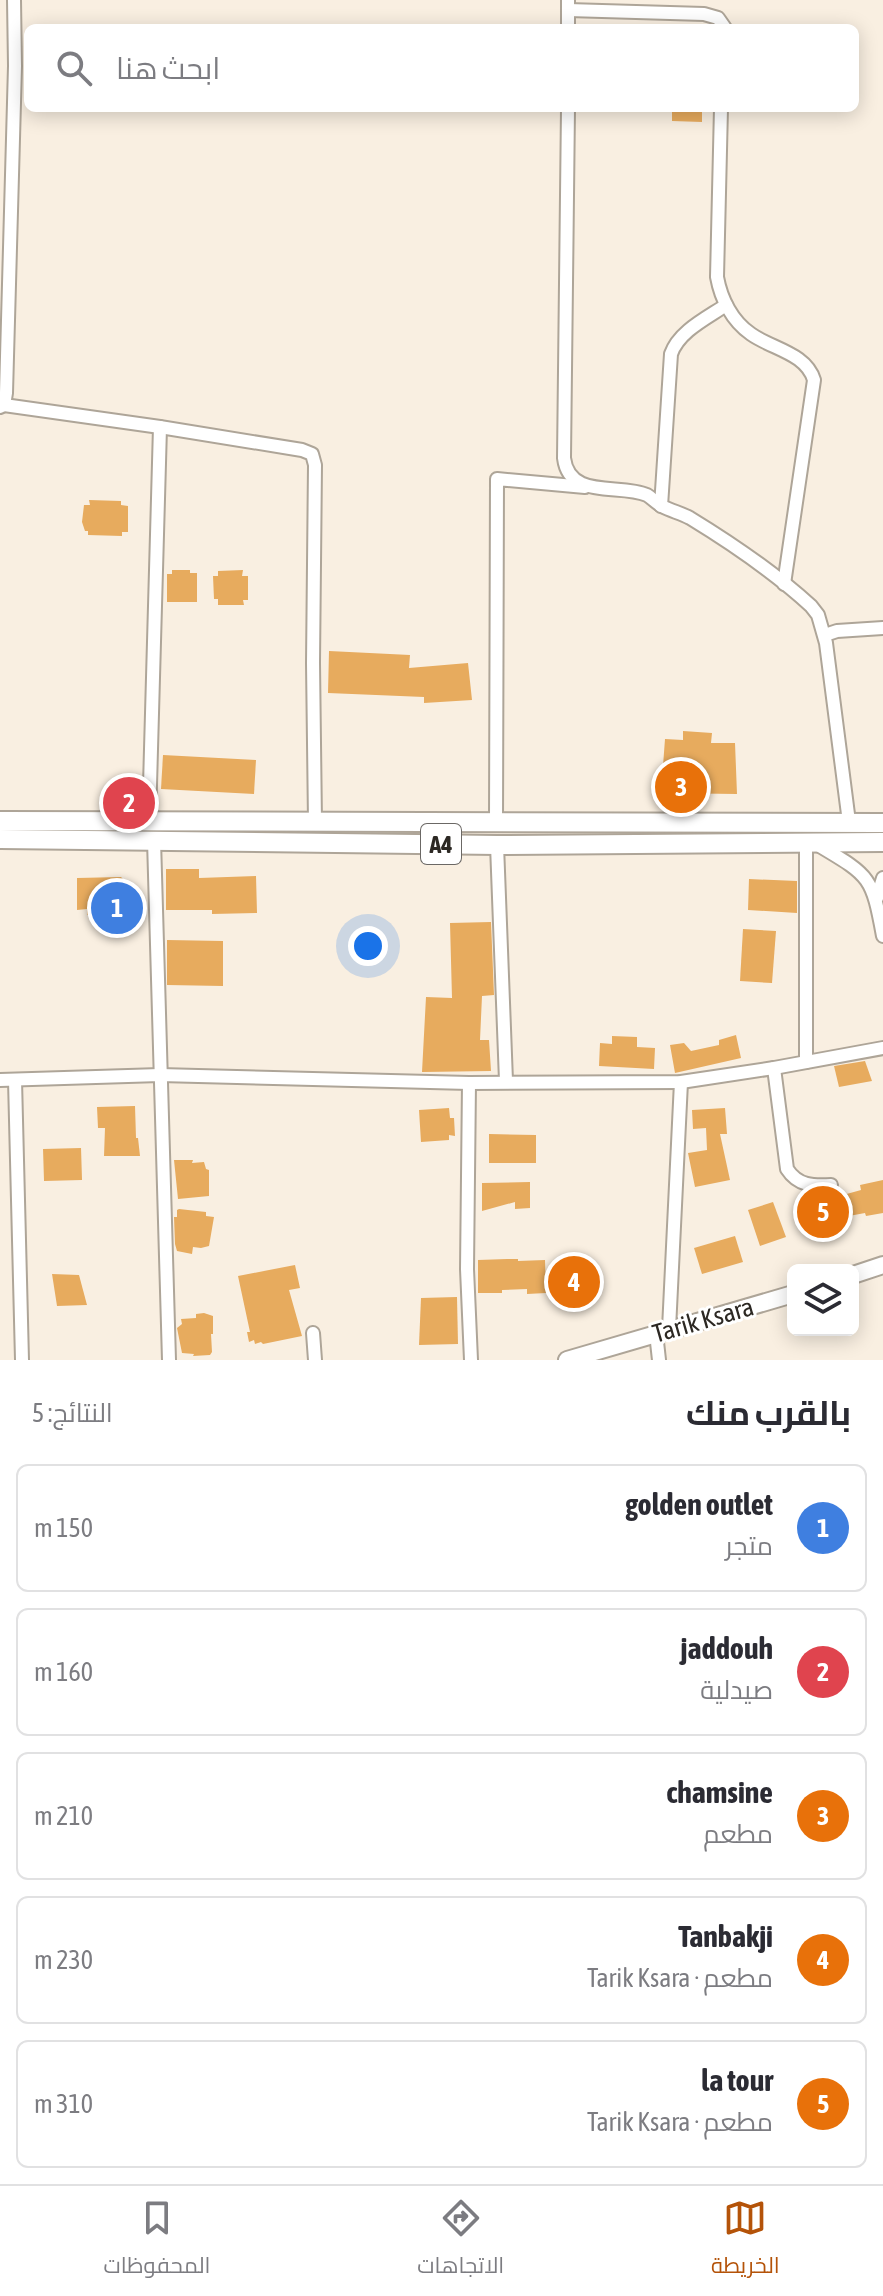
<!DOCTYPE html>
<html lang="ar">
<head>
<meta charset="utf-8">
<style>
	:root { --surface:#fff; --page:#f2f2f3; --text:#2b2b33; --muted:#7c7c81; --line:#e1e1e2; --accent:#b45309 }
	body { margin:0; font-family:"Asap Condensed",Cairo,sans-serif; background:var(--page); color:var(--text); direction:rtl }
	.controls { position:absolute; right:24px; bottom:24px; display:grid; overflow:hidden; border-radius:12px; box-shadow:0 4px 20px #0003 }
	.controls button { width:72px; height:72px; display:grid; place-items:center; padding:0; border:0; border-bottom:2px solid var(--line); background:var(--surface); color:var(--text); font:40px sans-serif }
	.you { position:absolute; left:368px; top:946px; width:28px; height:28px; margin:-20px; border:6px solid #fff; border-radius:50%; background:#1a73e8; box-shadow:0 0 0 12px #1a73e833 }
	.badge { display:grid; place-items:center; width:52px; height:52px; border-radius:50%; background:var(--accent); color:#fff; font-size:26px; font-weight:700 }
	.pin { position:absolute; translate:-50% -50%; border:4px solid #fff; box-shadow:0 2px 8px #0006 }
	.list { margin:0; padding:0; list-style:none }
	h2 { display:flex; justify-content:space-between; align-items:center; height:104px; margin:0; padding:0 32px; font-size:34px }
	h2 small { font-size:26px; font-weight:400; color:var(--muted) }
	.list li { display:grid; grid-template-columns:52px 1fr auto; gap:24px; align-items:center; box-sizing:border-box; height:128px; margin:0 16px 16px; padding:0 16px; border:2px solid var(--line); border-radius:12px }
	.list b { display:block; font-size:30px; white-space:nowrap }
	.list p { margin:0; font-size:26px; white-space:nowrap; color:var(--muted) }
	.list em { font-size:26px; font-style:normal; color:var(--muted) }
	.icon { flex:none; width:44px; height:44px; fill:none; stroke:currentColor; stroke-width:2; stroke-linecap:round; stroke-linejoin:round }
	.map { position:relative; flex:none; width:883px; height:1360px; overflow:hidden; direction:ltr }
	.search { position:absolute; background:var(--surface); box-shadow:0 4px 20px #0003; left:24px; right:24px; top:24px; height:88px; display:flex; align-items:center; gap:20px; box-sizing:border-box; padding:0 28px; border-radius:12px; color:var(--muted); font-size:30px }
	.sheet { height:824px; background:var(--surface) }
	nav { display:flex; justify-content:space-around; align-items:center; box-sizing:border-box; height:112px; border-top:2px solid var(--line); background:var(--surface); font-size:22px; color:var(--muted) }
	nav a { display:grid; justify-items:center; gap:4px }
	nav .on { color:var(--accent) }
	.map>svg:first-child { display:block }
</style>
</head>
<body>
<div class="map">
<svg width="883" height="1360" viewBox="0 0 883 1360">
	<rect width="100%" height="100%" fill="#f9efe1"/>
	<g fill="#e7ab5e">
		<path d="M 672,108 L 702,108 L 702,122 L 672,121 Z"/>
		<path d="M 89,500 L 121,501 L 121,505 L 128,506 L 128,532 L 122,532 L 122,536 L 88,535 L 88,531 L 85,531 L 82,522 L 84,505 L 90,505 Z"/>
		<path d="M 172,570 L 190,570 L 190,573 L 197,573 L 197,602 L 167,602 L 167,574 L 172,574 Z"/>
		<path d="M 243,570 L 242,576 L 248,576 L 248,600 L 243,600 L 244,605 L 218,605 L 218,599 L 214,599 L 213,576 L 218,576 L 218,571 Z"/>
		<path d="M 329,651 L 410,655 L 409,668 L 468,663 L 472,700 L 424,703 L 424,697 L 328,693 Z"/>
		<path d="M 683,731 L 712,733 L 711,743 L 735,743 L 737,794 L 661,793 L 665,739 L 683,740 Z"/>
		<path d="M 163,755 L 256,760 L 254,794 L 161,789 Z"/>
		<path d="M 166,869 L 199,869 L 199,878 L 256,876 L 257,913 L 212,914 L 212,910 L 166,910 Z"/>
		<path d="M 121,877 L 128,884 L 128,910 L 100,911 L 100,915 L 87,915 L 87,909 L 77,910 L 77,878 Z"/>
		<path d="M 749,879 L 797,881 L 797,913 L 748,910 Z"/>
		<path d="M 491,922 L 494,995 L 482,996 L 480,1040 L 489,1040 L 491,1071 L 422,1072 L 426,997 L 452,998 L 450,923 Z"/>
		<path d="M 743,929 L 776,931 L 772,983 L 740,981 Z"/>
		<path d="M 167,940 L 223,941 L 223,986 L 167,985 Z"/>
		<path d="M 736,1035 L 741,1058 L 675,1073 L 670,1045 L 684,1043 L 691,1051 L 719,1045 L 719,1040 Z"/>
		<path d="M 612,1036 L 637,1037 L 637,1047 L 655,1048 L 654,1069 L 599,1066 L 600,1043 L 612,1044 Z"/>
		<path d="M 865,1061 L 872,1081 L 839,1087 L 834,1066 Z"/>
		<path d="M 135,1106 L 136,1138 L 138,1138 L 140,1156 L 104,1156 L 105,1128 L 98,1128 L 97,1107 Z"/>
		<path d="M 449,1108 L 450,1118 L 454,1118 L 455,1136 L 449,1135 L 449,1140 L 421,1142 L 419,1110 Z"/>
		<path d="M 725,1108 L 727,1134 L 720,1134 L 730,1180 L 695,1187 L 688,1153 L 707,1150 L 706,1128 L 693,1129 L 692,1110 Z"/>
		<path d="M 489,1134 L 536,1135 L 536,1163 L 489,1163 Z"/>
		<path d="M 81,1148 L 82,1180 L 44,1181 L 43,1149 Z"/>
		<path d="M 174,1160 L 193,1160 L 192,1163 L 204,1162 L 206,1169 L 209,1170 L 209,1196 L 178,1199 Z"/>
		<path d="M 883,1180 L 883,1213 L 866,1216 L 865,1213 L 822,1221 L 822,1226 L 818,1231 L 809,1227 L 799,1229 L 796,1214 L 809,1211 L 807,1205 L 861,1190 L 860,1185 Z"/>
		<path d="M 530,1182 L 530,1208 L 515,1209 L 515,1202 L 482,1211 L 482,1183 Z"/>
		<path d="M 773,1202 L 786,1237 L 760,1246 L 748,1210 Z"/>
		<path d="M 179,1209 L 206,1212 L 206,1216 L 214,1217 L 209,1246 L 201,1248 L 193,1247 L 192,1254 L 177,1251 L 175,1244 L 174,1217 L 177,1217 L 177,1210 Z"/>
		<path d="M 735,1236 L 743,1262 L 702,1274 L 694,1248 Z"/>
		<path d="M 507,1259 L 518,1259 L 518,1261 L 545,1260 L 546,1293 L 527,1294 L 527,1289 L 502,1290 L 502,1293 L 478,1293 L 478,1260 Z"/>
		<path d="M 295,1265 L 300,1288 L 289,1290 L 302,1336 L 263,1344 L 261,1342 L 255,1344 L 254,1340 L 249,1342 L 247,1332 L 250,1332 L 238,1276 Z"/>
		<path d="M 52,1274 L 79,1275 L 87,1305 L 57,1306 Z"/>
		<path d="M 457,1297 L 458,1344 L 419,1345 L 421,1298 Z"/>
		<path d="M 204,1313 L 213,1316 L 213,1334 L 211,1334 L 212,1352 L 210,1355 L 193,1356 L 194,1354 L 182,1353 L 177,1328 L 182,1324 L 181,1319 L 196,1318 L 196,1314 Z"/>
	</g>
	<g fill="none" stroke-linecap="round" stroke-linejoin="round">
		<g stroke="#aea598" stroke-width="16">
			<g id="minor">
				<path d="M 568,0 L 568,28"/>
				<path d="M 568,10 L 704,14 L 718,18 L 725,28"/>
				<path d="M 568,108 L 564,458 C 569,500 620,483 647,495 C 652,498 656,503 662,506 C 671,511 681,513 690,518 C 731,543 776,574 811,606 L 818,615 L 826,643 L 849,822"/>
				<path d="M 721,108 L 717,277 C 721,299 732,321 751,334 C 772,349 806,353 814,380 L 784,584"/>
				<path d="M 4,405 L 160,427 L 302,450 L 312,454 L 315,465 L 313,663 L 315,822"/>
				<path d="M 0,407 L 4,405 L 6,393 L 15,66 L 14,0"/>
				<path d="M 661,506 L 671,354 C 679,331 707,318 726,305"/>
				<path d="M 825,635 L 837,631 L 883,628"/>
				<path d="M 149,821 L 160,427"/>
				<path d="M 496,823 L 497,479 L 585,487"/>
				<path d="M 154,840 L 169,1360"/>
				<path d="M 497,845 L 506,1081"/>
				<path d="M 818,845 C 870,876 872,876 883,936"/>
				<path d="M 877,898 L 883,878"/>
				<path d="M 806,1062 L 806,842"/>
				<path d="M 774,1068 L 787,1169 C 798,1186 813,1186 831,1185"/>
				<path d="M 0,1080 L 160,1075 L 469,1083 L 681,1082 L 774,1068 L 883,1048"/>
				<path d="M 15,1080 L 22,1360"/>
				<path d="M 469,1083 L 467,1269 L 471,1360"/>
				<path d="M 669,1329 L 681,1082"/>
				<path d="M 313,1333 L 315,1360"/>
				<path d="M 656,1333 L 659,1360"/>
			</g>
		</g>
		<g stroke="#aea598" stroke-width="20">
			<g id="major">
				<path d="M 853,1275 L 883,1265"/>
				<path d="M 567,1360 L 793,1294"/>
			</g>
		</g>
		<g stroke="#aea598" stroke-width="22">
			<g id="highway">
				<path d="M 0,821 L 883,823"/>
				<path d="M 0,839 L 497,845 L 883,842"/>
			</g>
		</g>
		<use href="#minor" stroke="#fff" stroke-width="12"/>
		<use href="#major" stroke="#fff" stroke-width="16"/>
		<use href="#highway" stroke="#fff" stroke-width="18"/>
	</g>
	<g text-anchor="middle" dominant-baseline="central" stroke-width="6" stroke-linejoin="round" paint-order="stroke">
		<rect fill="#fff" stroke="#6b6865" stroke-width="2" x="421" y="824" width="40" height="40" rx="6"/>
		<g font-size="24" font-weight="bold" fill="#2c2823">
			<text x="441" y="844">A4</text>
		</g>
		<g font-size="26" fill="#2c2823" stroke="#fff">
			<text transform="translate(703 1320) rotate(-16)">Tarik Ksara</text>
		</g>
	</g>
</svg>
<div class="controls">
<button><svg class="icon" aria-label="layers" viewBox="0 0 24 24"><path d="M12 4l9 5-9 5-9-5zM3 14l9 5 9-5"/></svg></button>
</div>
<div class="you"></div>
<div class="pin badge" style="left:117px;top:908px;background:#3f7fe0">1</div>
<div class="pin badge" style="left:129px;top:803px;background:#e0444e">2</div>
<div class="pin badge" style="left:681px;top:787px;background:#e8710a">3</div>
<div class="pin badge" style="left:574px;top:1282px;background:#e8710a">4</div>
<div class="pin badge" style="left:823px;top:1212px;background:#e8710a">5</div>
<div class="search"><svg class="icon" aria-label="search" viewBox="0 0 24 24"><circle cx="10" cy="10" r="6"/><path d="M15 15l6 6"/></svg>ابحث هنا</div>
</div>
<section class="sheet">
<h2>بالقرب منك<small>النتائج: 5</small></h2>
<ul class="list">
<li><span class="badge" style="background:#3f7fe0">1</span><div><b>golden outlet</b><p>متجر</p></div><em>150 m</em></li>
<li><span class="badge" style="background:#e0444e">2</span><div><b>jaddouh</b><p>صيدلية</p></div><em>160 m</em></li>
<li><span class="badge" style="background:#e8710a">3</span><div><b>chamsine</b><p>مطعم</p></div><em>210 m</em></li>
<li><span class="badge" style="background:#e8710a">4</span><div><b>Tanbakji</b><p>مطعم · Tarik Ksara</p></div><em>230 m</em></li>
<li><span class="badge" style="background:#e8710a">5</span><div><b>la tour</b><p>مطعم · Tarik Ksara</p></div><em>310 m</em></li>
</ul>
</section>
<nav>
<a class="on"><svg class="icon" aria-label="map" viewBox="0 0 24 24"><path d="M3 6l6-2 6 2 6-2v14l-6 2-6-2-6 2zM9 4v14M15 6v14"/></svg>الخريطة</a>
<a><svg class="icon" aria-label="directions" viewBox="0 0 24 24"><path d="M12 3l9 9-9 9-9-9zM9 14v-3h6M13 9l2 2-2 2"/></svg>الاتجاهات</a>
<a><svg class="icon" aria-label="saved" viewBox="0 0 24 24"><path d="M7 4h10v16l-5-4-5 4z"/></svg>المحفوظات</a>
</nav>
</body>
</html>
